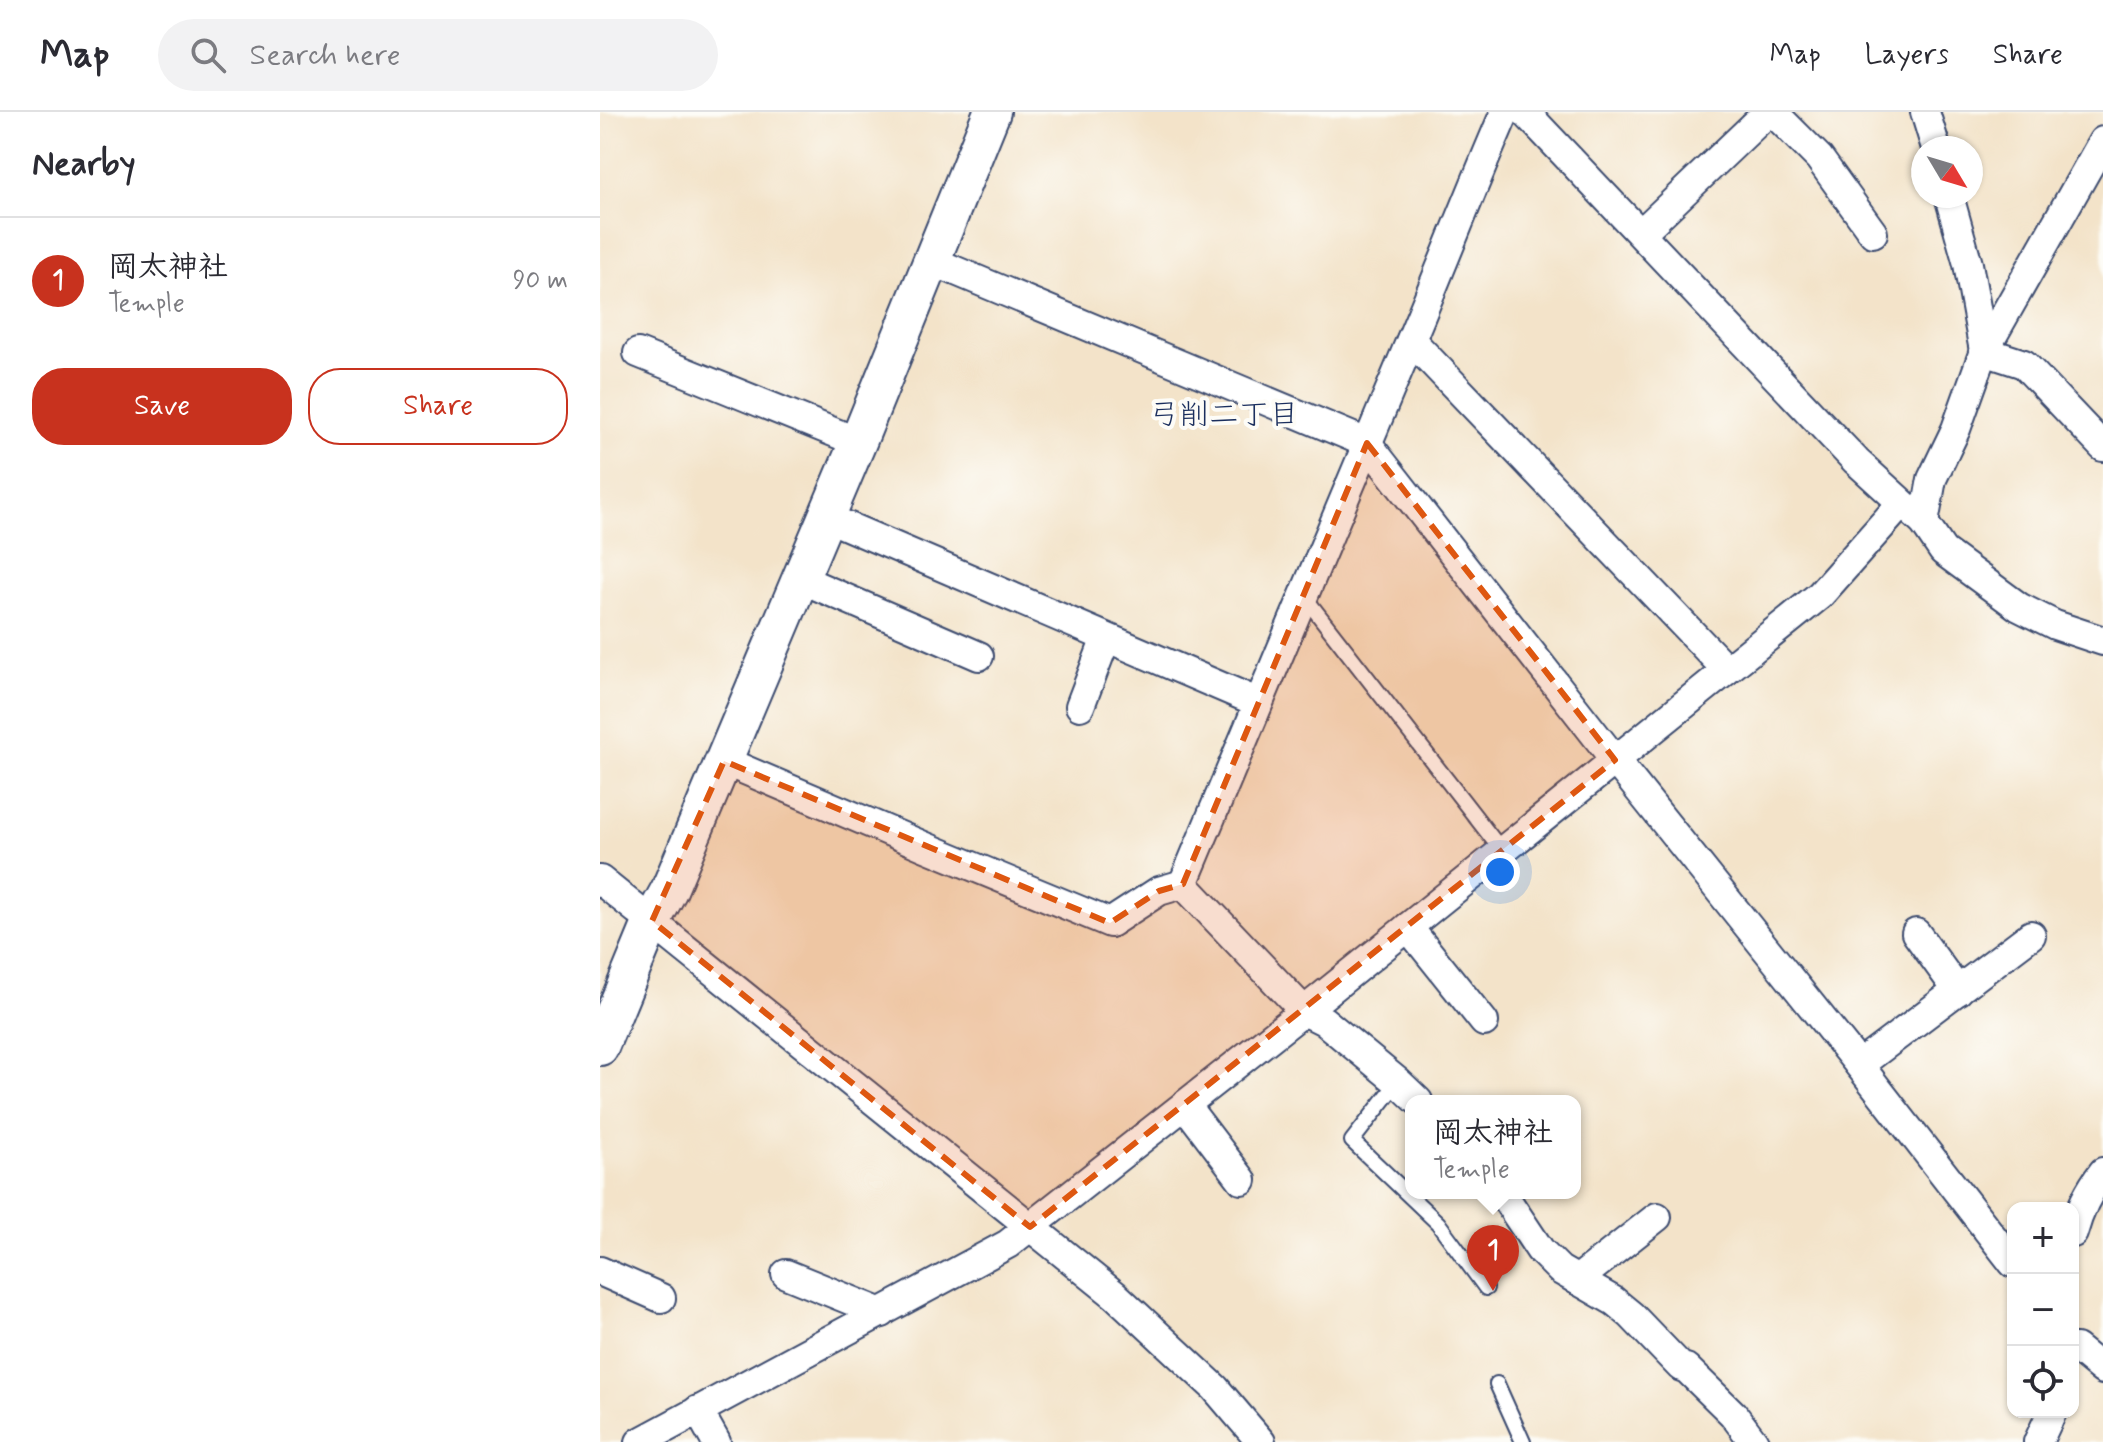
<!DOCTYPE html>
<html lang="en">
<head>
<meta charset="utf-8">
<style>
	:root { --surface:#fff; --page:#f2f2f3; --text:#2b2b33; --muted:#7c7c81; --line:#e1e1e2; --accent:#c8321e }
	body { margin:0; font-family:Mynerve,"Klee One",sans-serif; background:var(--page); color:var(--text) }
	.controls { position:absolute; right:24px; bottom:24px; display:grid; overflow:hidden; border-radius:16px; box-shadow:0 2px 6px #0004 }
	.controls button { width:72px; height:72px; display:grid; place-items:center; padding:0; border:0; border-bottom:2px solid var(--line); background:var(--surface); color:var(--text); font:40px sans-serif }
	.compass { position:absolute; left:1311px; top:24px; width:72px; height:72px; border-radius:50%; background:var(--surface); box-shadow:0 2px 6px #0004; rotate:128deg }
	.you { position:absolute; left:900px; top:760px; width:28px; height:28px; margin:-20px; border:6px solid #fff; border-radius:50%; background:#1a73e8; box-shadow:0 0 0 12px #1a73e833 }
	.badge { display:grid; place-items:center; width:52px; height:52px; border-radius:50%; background:var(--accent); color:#fff; font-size:26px; font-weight:700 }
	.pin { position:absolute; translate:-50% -66px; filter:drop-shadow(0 2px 4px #0008) }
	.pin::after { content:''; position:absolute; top:42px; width:28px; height:24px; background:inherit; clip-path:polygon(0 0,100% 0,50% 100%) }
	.popup { position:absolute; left:805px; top:983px; width:176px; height:104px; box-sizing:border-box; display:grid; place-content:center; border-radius:16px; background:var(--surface); filter:drop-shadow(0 2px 6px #0005); font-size:26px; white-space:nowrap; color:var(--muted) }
	.popup b { font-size:30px; color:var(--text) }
	.popup::after { content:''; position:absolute; left:50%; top:100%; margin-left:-16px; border:16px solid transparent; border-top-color:var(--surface) }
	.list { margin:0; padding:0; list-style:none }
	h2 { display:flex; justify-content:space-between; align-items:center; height:104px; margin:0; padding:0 32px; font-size:34px }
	h2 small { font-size:26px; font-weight:400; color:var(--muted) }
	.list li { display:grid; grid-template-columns:52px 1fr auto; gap:24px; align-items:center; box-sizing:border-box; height:128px; padding:0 32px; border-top:2px solid var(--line) }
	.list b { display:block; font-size:30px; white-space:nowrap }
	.list p { margin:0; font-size:26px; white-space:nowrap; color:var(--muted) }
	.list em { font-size:26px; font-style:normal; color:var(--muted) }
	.actions { display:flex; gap:16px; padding:24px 32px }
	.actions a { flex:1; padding:18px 0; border:2px solid var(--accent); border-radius:32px; text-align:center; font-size:28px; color:var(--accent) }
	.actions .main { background:var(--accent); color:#fff }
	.icon { flex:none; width:44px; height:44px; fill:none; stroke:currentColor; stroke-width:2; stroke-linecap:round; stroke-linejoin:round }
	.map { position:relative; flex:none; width:1503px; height:1330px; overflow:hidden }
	header { display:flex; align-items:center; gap:48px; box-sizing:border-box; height:112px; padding:0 40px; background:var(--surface); border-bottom:2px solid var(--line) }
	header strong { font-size:38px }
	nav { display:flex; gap:44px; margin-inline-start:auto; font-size:28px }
	.search { width:560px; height:72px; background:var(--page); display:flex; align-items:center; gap:20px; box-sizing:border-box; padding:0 28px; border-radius:44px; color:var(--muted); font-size:30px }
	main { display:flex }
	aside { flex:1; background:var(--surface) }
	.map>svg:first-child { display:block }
</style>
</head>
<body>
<header>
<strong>Map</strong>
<div class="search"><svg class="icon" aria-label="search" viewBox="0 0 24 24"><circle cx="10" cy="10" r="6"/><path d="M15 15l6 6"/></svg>Search here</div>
<nav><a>Map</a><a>Layers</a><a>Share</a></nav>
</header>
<main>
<aside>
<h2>Nearby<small></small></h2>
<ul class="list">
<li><span class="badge">1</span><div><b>岡太神社</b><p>Temple</p></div><em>90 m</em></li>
</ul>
<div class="actions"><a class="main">Save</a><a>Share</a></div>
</aside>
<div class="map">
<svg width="1503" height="1330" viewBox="0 0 1503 1330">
	<rect width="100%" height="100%" fill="#fdfcf7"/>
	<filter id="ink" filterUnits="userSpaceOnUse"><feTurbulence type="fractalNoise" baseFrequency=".0125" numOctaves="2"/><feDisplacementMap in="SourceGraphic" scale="16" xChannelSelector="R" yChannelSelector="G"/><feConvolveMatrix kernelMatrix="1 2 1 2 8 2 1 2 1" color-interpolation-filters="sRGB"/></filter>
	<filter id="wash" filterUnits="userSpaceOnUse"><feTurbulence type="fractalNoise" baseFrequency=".006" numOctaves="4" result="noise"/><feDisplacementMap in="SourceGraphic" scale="32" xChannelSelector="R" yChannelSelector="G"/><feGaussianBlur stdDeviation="1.8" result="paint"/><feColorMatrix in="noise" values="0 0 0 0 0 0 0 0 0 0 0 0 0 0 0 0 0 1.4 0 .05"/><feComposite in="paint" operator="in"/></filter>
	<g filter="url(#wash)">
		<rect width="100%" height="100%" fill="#f3e3c9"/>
	</g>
	<g filter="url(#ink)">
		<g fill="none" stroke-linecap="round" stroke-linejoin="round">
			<g stroke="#3b4a6e" stroke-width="18">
				<g id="service">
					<path d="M 703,483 L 902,739"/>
					<path d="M 798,970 L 752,1029 L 838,1111 L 886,1176"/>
					<path d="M 897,1272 L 923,1330"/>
				</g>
			</g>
			<g stroke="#3b4a6e" stroke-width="32">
				<g id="minor">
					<path d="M 925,0 L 1256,349 L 1324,411 L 1343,439 L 1419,495 L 1455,513 L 1503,529"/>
					<path d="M 1173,0 L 1219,46 L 1273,121"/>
					<path d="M 1325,0 L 1336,36"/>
					<path d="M 1349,84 L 1368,152 L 1384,239"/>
					<path d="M 1041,121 L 1168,0"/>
					<path d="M 332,149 L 767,331 L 1015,648 L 1259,953 L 1413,1151"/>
					<path d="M 811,228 L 1127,558"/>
					<path d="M 1384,239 L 1424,252 L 1503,335"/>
					<path d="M 38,241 L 258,330"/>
					<path d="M 226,405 L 657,590"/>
					<path d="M 1324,411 L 1332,367 L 1356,317 L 1384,239 L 1503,29"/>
					<path d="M 201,467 L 379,544"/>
					<path d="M 480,594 L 506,526"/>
					<path d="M 124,649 L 326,735 L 510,811 L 559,779 L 583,772"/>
					<path d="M 0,768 L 515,1183 L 615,1276 L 661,1330"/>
					<path d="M 808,815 L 884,910"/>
					<path d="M 1316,821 L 1358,879"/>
					<path d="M 1259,953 L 1431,823"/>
					<path d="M 818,989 L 798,970 L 724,909 L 704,899 L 583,772 C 657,591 734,411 810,230 C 842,154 872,76 905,0"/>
					<path d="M 585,993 L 642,1068"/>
					<path d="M 902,1081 L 940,1138 L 960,1158 L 1014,1189 L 1031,1203 L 1081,1255 L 1086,1256 L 1133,1302 L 1154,1330"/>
					<path d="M 1473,1121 C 1479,1099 1489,1078 1503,1060"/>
					<path d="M 0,1159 L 61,1186"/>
					<path d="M 186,1162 L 282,1201"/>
					<path d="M 977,1168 L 1057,1105"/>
					<path d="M 1476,1236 L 1503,1258"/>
					<path d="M 98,1298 L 116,1330"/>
					<path d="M 40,1330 L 408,1132 L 704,899 L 1220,483 L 1301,392"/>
					<path d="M 1438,1330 L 1452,1300"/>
				</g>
			</g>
			<g stroke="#3b4a6e" stroke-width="40">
				<path id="tertiary" d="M 0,935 L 52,809 L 69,778 L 258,330 L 392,0"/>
			</g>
			<use href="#service" stroke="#fff" stroke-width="14"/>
			<use href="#minor" stroke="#fff" stroke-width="28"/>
			<use href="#tertiary" stroke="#fff" stroke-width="36"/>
		</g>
	</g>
	<path fill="#de5710" fill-opacity="0.2" stroke="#de5710" stroke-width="6" stroke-dasharray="16 10" stroke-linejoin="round" d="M 767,331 L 1015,648 L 430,1115 L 52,809 L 124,649 L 510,811 L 559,779 L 583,772 Z"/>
	<g text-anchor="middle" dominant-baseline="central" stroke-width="8" stroke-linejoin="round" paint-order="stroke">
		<g font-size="30" fill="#1b2f5e" stroke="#fdfcf7">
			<text x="624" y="303">弓削二丁目</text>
		</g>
	</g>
</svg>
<div class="controls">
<button>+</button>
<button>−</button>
<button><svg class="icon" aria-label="locate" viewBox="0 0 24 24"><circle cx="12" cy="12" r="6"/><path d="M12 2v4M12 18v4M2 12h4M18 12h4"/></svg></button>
</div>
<svg class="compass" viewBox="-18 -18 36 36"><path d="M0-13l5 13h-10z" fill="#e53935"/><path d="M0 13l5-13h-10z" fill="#7c7c81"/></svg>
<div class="you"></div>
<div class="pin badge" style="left:893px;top:1179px">1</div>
<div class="popup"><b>岡太神社</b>Temple</div>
</div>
</main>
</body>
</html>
